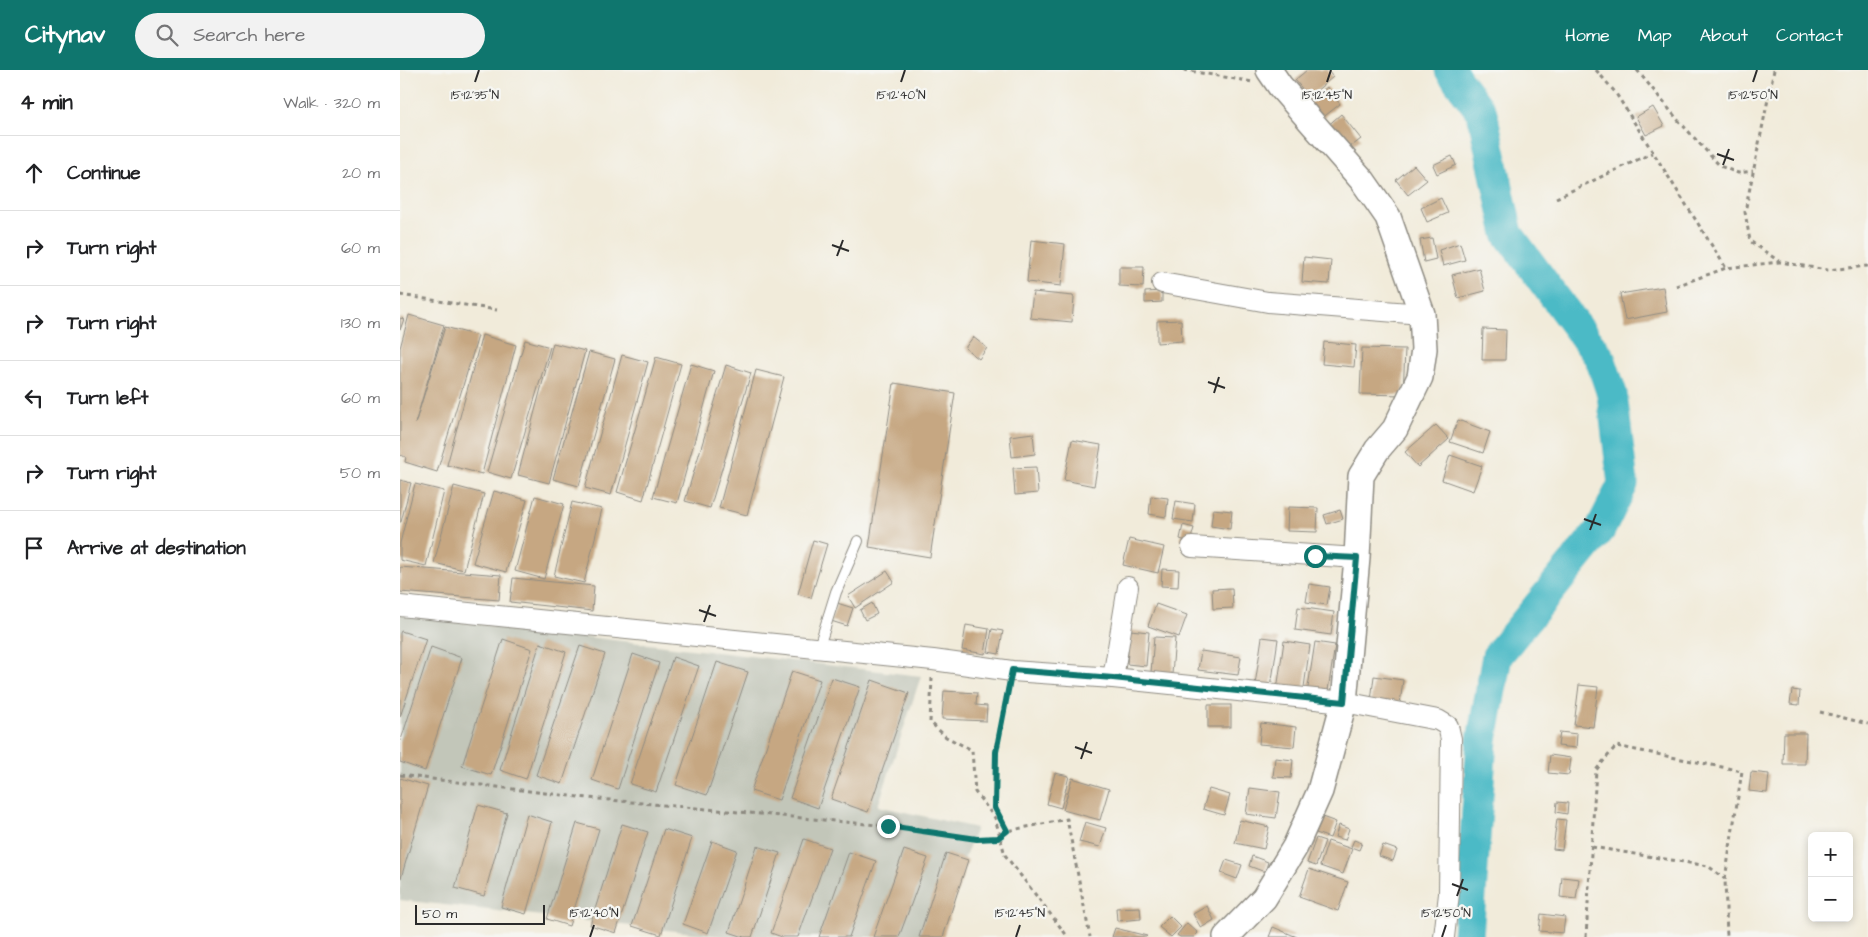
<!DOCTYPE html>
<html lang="en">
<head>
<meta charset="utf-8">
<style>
	:root { --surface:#fff; --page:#f2f2f2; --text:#202124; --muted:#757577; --line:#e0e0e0; --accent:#0f766e }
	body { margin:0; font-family:"Architects Daughter",sans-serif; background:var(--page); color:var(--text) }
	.controls { position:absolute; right:15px; bottom:15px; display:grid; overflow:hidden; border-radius:8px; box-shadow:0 2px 8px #0003 }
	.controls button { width:45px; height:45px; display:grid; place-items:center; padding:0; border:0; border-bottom:1px solid var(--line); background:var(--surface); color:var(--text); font:25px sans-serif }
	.scale { position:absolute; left:15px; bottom:12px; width:130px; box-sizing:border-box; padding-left:5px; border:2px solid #2b2b2b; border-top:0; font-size:14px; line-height:18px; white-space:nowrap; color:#2b2b2b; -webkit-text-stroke:4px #f6f6f2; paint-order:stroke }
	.stop { position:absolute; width:15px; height:15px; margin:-11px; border:4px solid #0f766e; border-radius:50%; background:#fff }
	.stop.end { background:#0f766e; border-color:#fff; box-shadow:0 1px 5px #0008 }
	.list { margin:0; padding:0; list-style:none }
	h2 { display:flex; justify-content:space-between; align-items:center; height:65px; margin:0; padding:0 20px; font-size:21px }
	h2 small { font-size:16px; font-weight:400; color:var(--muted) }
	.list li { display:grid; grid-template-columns:32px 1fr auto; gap:15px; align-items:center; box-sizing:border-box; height:75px; padding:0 20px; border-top:1px solid var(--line) }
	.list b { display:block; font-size:19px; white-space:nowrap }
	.list em { font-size:16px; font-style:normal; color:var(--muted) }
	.icon { flex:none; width:28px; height:28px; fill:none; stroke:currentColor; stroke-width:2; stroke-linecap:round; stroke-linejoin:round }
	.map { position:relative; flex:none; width:1468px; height:867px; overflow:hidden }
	header { display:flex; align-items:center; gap:30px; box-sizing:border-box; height:70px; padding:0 25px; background:var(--accent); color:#fff }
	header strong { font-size:24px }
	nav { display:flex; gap:28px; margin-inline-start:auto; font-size:18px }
	.search { width:350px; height:45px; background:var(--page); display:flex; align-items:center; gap:12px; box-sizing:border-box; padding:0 18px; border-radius:28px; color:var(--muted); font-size:19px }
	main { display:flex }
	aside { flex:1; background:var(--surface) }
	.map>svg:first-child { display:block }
</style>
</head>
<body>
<header>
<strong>Citynav</strong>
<div class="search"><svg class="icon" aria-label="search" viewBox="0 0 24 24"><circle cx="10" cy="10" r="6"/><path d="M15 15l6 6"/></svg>Search here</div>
<nav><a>Home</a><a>Map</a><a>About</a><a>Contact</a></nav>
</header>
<main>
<aside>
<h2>4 min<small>Walk · 320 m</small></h2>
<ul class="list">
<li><svg class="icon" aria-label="ahead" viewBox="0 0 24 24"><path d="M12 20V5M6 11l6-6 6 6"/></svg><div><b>Continue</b></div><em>20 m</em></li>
<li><svg class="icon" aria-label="right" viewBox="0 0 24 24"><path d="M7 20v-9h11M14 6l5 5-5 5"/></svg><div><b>Turn right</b></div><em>60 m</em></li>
<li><svg class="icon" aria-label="right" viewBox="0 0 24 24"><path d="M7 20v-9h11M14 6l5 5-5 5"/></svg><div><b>Turn right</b></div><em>130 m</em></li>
<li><svg class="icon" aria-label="left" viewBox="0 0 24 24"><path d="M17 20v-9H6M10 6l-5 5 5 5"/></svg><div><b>Turn left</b></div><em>60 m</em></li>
<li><svg class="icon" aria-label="right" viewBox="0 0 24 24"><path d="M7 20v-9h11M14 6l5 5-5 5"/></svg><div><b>Turn right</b></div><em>50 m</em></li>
<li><svg class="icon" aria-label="arrive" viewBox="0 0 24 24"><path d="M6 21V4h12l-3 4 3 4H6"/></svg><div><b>Arrive at destination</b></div></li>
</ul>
</aside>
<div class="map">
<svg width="1468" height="867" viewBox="0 0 1468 867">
	<rect width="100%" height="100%" fill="#f6f6f2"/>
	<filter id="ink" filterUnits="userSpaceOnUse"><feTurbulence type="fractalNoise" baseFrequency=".02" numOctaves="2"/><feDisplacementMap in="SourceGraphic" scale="10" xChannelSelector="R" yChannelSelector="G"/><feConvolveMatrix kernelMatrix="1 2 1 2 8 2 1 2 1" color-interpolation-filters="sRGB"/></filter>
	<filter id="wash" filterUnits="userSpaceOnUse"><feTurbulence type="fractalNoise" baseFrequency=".0096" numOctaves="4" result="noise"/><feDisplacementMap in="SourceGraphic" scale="20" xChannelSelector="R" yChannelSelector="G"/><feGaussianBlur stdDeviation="1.12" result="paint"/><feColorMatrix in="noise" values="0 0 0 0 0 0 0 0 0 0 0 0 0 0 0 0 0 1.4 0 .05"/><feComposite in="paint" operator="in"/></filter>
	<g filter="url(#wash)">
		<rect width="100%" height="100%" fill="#f1ebda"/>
		<path fill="#c2c6b9" d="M 0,545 L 521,606 L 478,736 L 576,758 L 535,867 L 329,867 L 0,830 Z"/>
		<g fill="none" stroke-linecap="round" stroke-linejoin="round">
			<path stroke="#4cbac6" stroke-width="31" d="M 1050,0 L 1082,43 L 1108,164 L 1200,288 L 1212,324 L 1223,414 L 1200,460 L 1097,586 L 1082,670 L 1068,867"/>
		</g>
		<g id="blocks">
			<g fill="#c6a782">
				<path d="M 907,0 L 927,0 L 933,7 L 909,27 L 895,10 Z"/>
				<path d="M 927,17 L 940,34 L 921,49 L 908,32 Z"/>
				<path d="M 1253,37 L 1264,56 L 1246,65 L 1236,47 Z"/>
				<path d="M 941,44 L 961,69 L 944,82 L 925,58 Z"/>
				<path d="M 1052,86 L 1056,95 L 1037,104 L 1033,95 Z"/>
				<path d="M 1014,95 L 1027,110 L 1008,125 L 996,110 Z"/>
				<path d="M 1041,128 L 1048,143 L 1027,152 L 1021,138 Z"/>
				<path d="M 1032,168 L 1036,189 L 1024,192 L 1020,170 Z"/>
				<path d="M 631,170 L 665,174 L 661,216 L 627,212 Z"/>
				<path d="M 1060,173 L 1065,190 L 1043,196 L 1039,180 Z"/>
				<path d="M 904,187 L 931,190 L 929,214 L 902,212 Z"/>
				<path d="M 719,197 L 744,197 L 743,217 L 719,216 Z"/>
				<path d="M 1079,198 L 1085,221 L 1058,228 L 1052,205 Z"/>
				<path d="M 1263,217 L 1267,242 L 1225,250 L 1220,224 Z"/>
				<path d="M 762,221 L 762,232 L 745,233 L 745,222 Z"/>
				<path d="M 633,222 L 673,226 L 674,228 L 672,252 L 630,248 Z"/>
				<path d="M 9,245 L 44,255 L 15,354 L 45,257 L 78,266 L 37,402 L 5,392 L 6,387 L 0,385 L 0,278 Z"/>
				<path d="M 0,248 L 4,249 L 0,260 Z"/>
				<path d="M 781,250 L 782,271 L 757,273 L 757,251 Z"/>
				<path d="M 1083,259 L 1106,260 L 1105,290 L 1082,290 Z"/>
				<path d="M 82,265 L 116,275 L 82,404 L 47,395 Z"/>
				<path d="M 573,267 L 587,278 L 579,289 L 565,278 Z"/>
				<path d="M 125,270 L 150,277 L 111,409 L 87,402 Z"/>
				<path d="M 924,272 L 956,275 L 954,297 L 922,294 Z"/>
				<path d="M 153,273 L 185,281 L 149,413 L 118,405 Z"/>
				<path d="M 962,278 L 1005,279 L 1003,325 L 960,324 Z"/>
				<path d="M 189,282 L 215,289 L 179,416 L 153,409 Z"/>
				<path d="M 222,285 L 248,292 L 211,425 L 185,418 Z"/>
				<path d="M 256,287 L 281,294 L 243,430 L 217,422 Z"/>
				<path d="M 291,294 L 314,301 L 277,433 L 253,427 Z"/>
				<path d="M 326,295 L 351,303 L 310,438 L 285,431 Z"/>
				<path d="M 356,300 L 384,307 L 347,445 L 319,438 Z"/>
				<path d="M 494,313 L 555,323 L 530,487 L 469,477 Z"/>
				<path d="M 1058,350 L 1090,362 L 1083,383 L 1050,372 Z"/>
				<path d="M 1036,355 L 1049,369 L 1018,397 L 1005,382 Z"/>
				<path d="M 633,363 L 635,384 L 612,387 L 610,366 Z"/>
				<path d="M 672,370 L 701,375 L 694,416 L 664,410 Z"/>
				<path d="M 1050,385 L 1082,396 L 1073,421 L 1042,410 Z"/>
				<path d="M 636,397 L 638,423 L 615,425 L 613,398 Z"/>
				<path d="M 0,410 L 11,413 L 1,452 L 0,452 Z"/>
				<path d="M 15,414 L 44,421 L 26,496 L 0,490 L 0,473 Z"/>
				<path d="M 54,416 L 84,424 L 64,500 L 34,493 Z"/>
				<path d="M 94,421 L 127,430 L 106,502 L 73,493 Z"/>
				<path d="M 135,426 L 164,434 L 144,509 L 115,501 Z"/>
				<path d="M 751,426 L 768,428 L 766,447 L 749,444 Z"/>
				<path d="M 776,431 L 795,434 L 793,452 L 773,449 Z"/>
				<path d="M 172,432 L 202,439 L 184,513 L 154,506 Z"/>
				<path d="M 888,437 L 918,438 L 917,462 L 887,461 Z"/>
				<path d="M 813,439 L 832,441 L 830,459 L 811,456 Z"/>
				<path d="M 940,440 L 943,449 L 927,454 L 924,445 Z"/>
				<path d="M 783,455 L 794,458 L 790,472 L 780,469 Z"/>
				<path d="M 729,469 L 764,477 L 758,503 L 723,495 Z"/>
				<path d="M 413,470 L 427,474 L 411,528 L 398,524 Z"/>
				<path d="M 0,497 L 101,505 L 99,530 L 0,522 Z"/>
				<path d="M 762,499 L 779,500 L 778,517 L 761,516 Z"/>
				<path d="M 487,501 L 494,512 L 455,538 L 448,526 Z"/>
				<path d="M 113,508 L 194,516 L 192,541 L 110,532 Z"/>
				<path d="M 909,514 L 930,517 L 927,535 L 906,532 Z"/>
				<path d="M 832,518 L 833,538 L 813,539 L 812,519 Z"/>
				<path d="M 437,533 L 453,538 L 447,556 L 431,551 Z"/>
				<path d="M 472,533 L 477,544 L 465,550 L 460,540 Z"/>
				<path d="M 756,534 L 787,545 L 779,567 L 748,556 Z"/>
				<path d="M 898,537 L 934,542 L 931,565 L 895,560 Z"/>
				<path d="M 566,555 L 589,559 L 585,584 L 562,580 Z"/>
				<path d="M 592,559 L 603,561 L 599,584 L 588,582 Z"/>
				<path d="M 730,560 L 749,562 L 746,596 L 727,594 Z"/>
				<path d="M 1,561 L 26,569 L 0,647 L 0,563 Z"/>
				<path d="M 754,567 L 775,568 L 772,604 L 751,602 Z"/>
				<path d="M 862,567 L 878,569 L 871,617 L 855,615 Z"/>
				<path d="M 103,569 L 132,579 L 91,705 L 62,696 Z"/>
				<path d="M 884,571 L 910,575 L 903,624 L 877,620 Z"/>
				<path d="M 915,572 L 935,575 L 927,627 L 907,624 Z"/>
				<path d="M 140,573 L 166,582 L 126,709 L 100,700 Z"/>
				<path d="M 180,576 L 205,584 L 162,714 L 136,705 Z"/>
				<path d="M 31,577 L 62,588 L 25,701 L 0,692 L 0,673 Z"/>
				<path d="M 801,581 L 841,587 L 838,605 L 798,600 Z"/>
				<path d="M 233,584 L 259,593 L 218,719 L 192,710 Z"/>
				<path d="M 273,587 L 299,596 L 256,722 L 230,714 Z"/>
				<path d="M 317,592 L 348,602 L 307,725 L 276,715 Z"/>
				<path d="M 392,601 L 420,610 L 379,730 L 351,721 Z"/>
				<path d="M 974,606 L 1003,610 L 1000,634 L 971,631 Z"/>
				<path d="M 432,608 L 460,617 L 418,738 L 390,728 Z"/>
				<path d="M 472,610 L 509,623 L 468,742 L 431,729 Z"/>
				<path d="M 1179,615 L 1198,617 L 1193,657 L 1174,655 Z"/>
				<path d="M 1392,620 L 1400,621 L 1399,635 L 1390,634 Z"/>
				<path d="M 544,621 L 577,623 L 576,635 L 587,636 L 586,651 L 542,649 Z"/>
				<rect x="808" y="635" width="23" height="22"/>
				<path d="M 861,653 L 896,657 L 894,677 L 859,674 Z"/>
				<path d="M 1160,662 L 1177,664 L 1176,678 L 1158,676 Z"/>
				<path d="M 1384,663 L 1406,663 L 1405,694 L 1383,694 Z"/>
				<path d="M 1150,685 L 1171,688 L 1169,705 L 1148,703 Z"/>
				<path d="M 875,688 L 893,690 L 891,708 L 873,707 Z"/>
				<path d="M 1351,702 L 1369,704 L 1367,723 L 1349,721 Z"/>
				<path d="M 655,703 L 669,706 L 661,738 L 647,734 Z"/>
				<path d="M 0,708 L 28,716 L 1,808 L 0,808 Z"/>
				<path d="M 672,708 L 709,719 L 700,750 L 663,740 Z"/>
				<path d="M 850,718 L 880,722 L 876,748 L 846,744 Z"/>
				<path d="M 809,719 L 830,725 L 824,745 L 803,739 Z"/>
				<path d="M 1157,732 L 1168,733 L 1167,744 L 1156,742 Z"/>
				<path d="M 78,735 L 107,743 L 84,826 L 55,818 Z"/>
				<path d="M 127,744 L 152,752 L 126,844 L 101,837 Z"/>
				<path d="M 922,747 L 936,752 L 930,768 L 916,763 Z"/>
				<path d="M 1157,749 L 1166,750 L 1162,780 L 1153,779 Z"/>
				<path d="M 840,750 L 869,757 L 864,779 L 835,773 Z"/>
				<path d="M 685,752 L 706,758 L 700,777 L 679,772 Z"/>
				<path d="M 177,753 L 199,759 L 169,856 L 147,849 Z"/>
				<path d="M 222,754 L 248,762 L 216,863 L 190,855 Z"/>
				<path d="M 939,755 L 949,759 L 945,770 L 935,767 Z"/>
				<path d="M 264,759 L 292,768 L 261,865 L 232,856 Z"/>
				<path d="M 916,768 L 925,771 L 916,796 L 907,793 Z"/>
				<path d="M 404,769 L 430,778 L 398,867 L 382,867 L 371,863 Z"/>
				<path d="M 954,770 L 962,773 L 959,780 L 951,777 Z"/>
				<path d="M 312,771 L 337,780 L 308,863 L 283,854 Z"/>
				<path d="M 928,771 L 952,779 L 943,804 L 920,796 Z"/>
				<path d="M 983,775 L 997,780 L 993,791 L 979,786 Z"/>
				<path d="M 357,776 L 380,783 L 352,867 L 344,867 L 329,862 Z"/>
				<path d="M 504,780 L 528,788 L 499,867 L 473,867 Z"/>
				<path d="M 449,782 L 476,791 L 449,867 L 419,867 Z"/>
				<path d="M 546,783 L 568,790 L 543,867 L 519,867 Z"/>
				<path d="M 852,786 L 868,792 L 865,802 L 849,796 Z"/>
				<path d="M 826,790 L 842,795 L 837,809 L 821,803 Z"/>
				<path d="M 909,799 L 948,812 L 938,841 L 899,827 Z"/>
				<path d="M 1162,807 L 1179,809 L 1176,829 L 1160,827 Z"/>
				<path d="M 807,836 L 814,850 L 801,858 L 793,844 Z"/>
				<path d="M 740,837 L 741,849 L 717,851 L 716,838 Z"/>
				<path d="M 1141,844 L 1165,847 L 1163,863 L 1139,861 Z"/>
				<path d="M 770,846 L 781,857 L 771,867 L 759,857 Z"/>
				<path d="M 787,853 L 798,863 L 794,867 L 780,867 L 777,865 Z"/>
				<path d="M 873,857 L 897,867 L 869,867 Z"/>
				<path d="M 715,858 L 747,866 L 746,867 L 712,867 Z"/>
			</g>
		</g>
	</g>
	<g filter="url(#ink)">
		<use href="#blocks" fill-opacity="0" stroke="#8e8b82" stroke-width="1"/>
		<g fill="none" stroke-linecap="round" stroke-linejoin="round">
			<g stroke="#8e8b82" stroke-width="12">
				<path id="service" d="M 418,580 L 436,522 L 458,471"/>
			</g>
			<g stroke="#8e8b82" stroke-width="22">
				<g id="minor">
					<path d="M 762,213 L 868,232 L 1022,244"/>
					<path d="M 792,477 L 957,488"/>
					<path d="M 0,536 L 533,590 L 612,601 L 713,608 L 944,632 L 1038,650 L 1048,656 L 1051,669 L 1049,824 L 1044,867"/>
					<path d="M 713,608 L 728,517"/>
				</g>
			</g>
			<g stroke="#8e8b82" stroke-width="28">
				<path id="tertiary" d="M 826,867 L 864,828 L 895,777 L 920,721 L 944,632 L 957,488 L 961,406 L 977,380 L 995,359 L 1020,307 L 1024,279 L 1022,244 L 988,147 L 963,111 L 880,16 L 869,0"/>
			</g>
			<g stroke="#8e8b82" stroke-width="3" stroke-dasharray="4 4" stroke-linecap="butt">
				<path d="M 784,0 L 853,12"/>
				<path d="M 1196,0 L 1215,22 L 1326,198"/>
				<path d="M 1237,0 L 1278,50 L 1320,96 L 1338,103 L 1353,101"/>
				<path d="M 1374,0 L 1345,142 L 1350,171 L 1380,192 L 1427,200 L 1468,196"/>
				<path d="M 1156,128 L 1252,83"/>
				<path d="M 1276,216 L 1326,198 L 1379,192"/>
				<path d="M 0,225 L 97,240"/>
				<path d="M 532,608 L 530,652 L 546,667 L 572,680 L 575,722 L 595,748 L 605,785 L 668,867"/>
				<path d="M 1420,642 L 1468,654"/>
				<path d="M 0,705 L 178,727 L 488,756 L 577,769 L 598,768 L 607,761 L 667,749 L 690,867"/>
				<path d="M 607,761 L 595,738 L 596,682 L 608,618"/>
				<path d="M 1192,777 L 1308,796 L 1325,809"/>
				<path d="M 1186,867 L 1196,700 L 1216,676 L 1342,701 L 1325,809 L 1327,867"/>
			</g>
			<use href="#service" stroke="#fff" stroke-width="10"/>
			<use href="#minor" stroke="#fff" stroke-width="20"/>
			<use href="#tertiary" stroke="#fff" stroke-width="25"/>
		</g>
	</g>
	<g fill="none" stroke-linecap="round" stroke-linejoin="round" filter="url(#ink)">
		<path stroke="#0f766e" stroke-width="6" d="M 488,756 L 577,769 L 598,768 L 607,761 L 595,738 L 596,682 L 612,600 L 713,608 L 944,632 L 957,488 L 915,486"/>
	</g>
	<path fill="none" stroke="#2b2b2b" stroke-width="2" d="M 75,12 L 79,0M 501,12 L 505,0M 927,12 L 931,0M 1353,12 L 1357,0M 1317,84 L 1334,90M 1323,95 L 1329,79M 432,175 L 449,181M 437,186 L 443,170M 808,312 L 825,318M 814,323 L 819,307M 1184,449 L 1201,455M 1190,460 L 1196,444M 299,540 L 316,546M 304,552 L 310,535M 675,677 L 692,683M 681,689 L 687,672M 1052,814 L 1068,820M 1057,826 L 1063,809M 190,867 L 194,855M 616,867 L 620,855M 1042,867 L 1046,855"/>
	<g font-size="12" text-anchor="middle" fill="#2b2b2b" stroke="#f6f6f2" stroke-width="4.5" stroke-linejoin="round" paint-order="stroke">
		<text x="501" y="29">15°12'40"N</text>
		<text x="75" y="29">15°12'35"N</text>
		<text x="927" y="29">15°12'45"N</text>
		<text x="1353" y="29">15°12'50"N</text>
		<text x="194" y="847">15°12'40"N</text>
		<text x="620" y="847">15°12'45"N</text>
		<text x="1046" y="847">15°12'50"N</text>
	</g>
</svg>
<div class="controls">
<button>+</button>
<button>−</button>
</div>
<div class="scale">50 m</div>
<div class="stop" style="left:915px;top:486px"></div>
<div class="stop end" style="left:488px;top:756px"></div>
</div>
</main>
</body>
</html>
